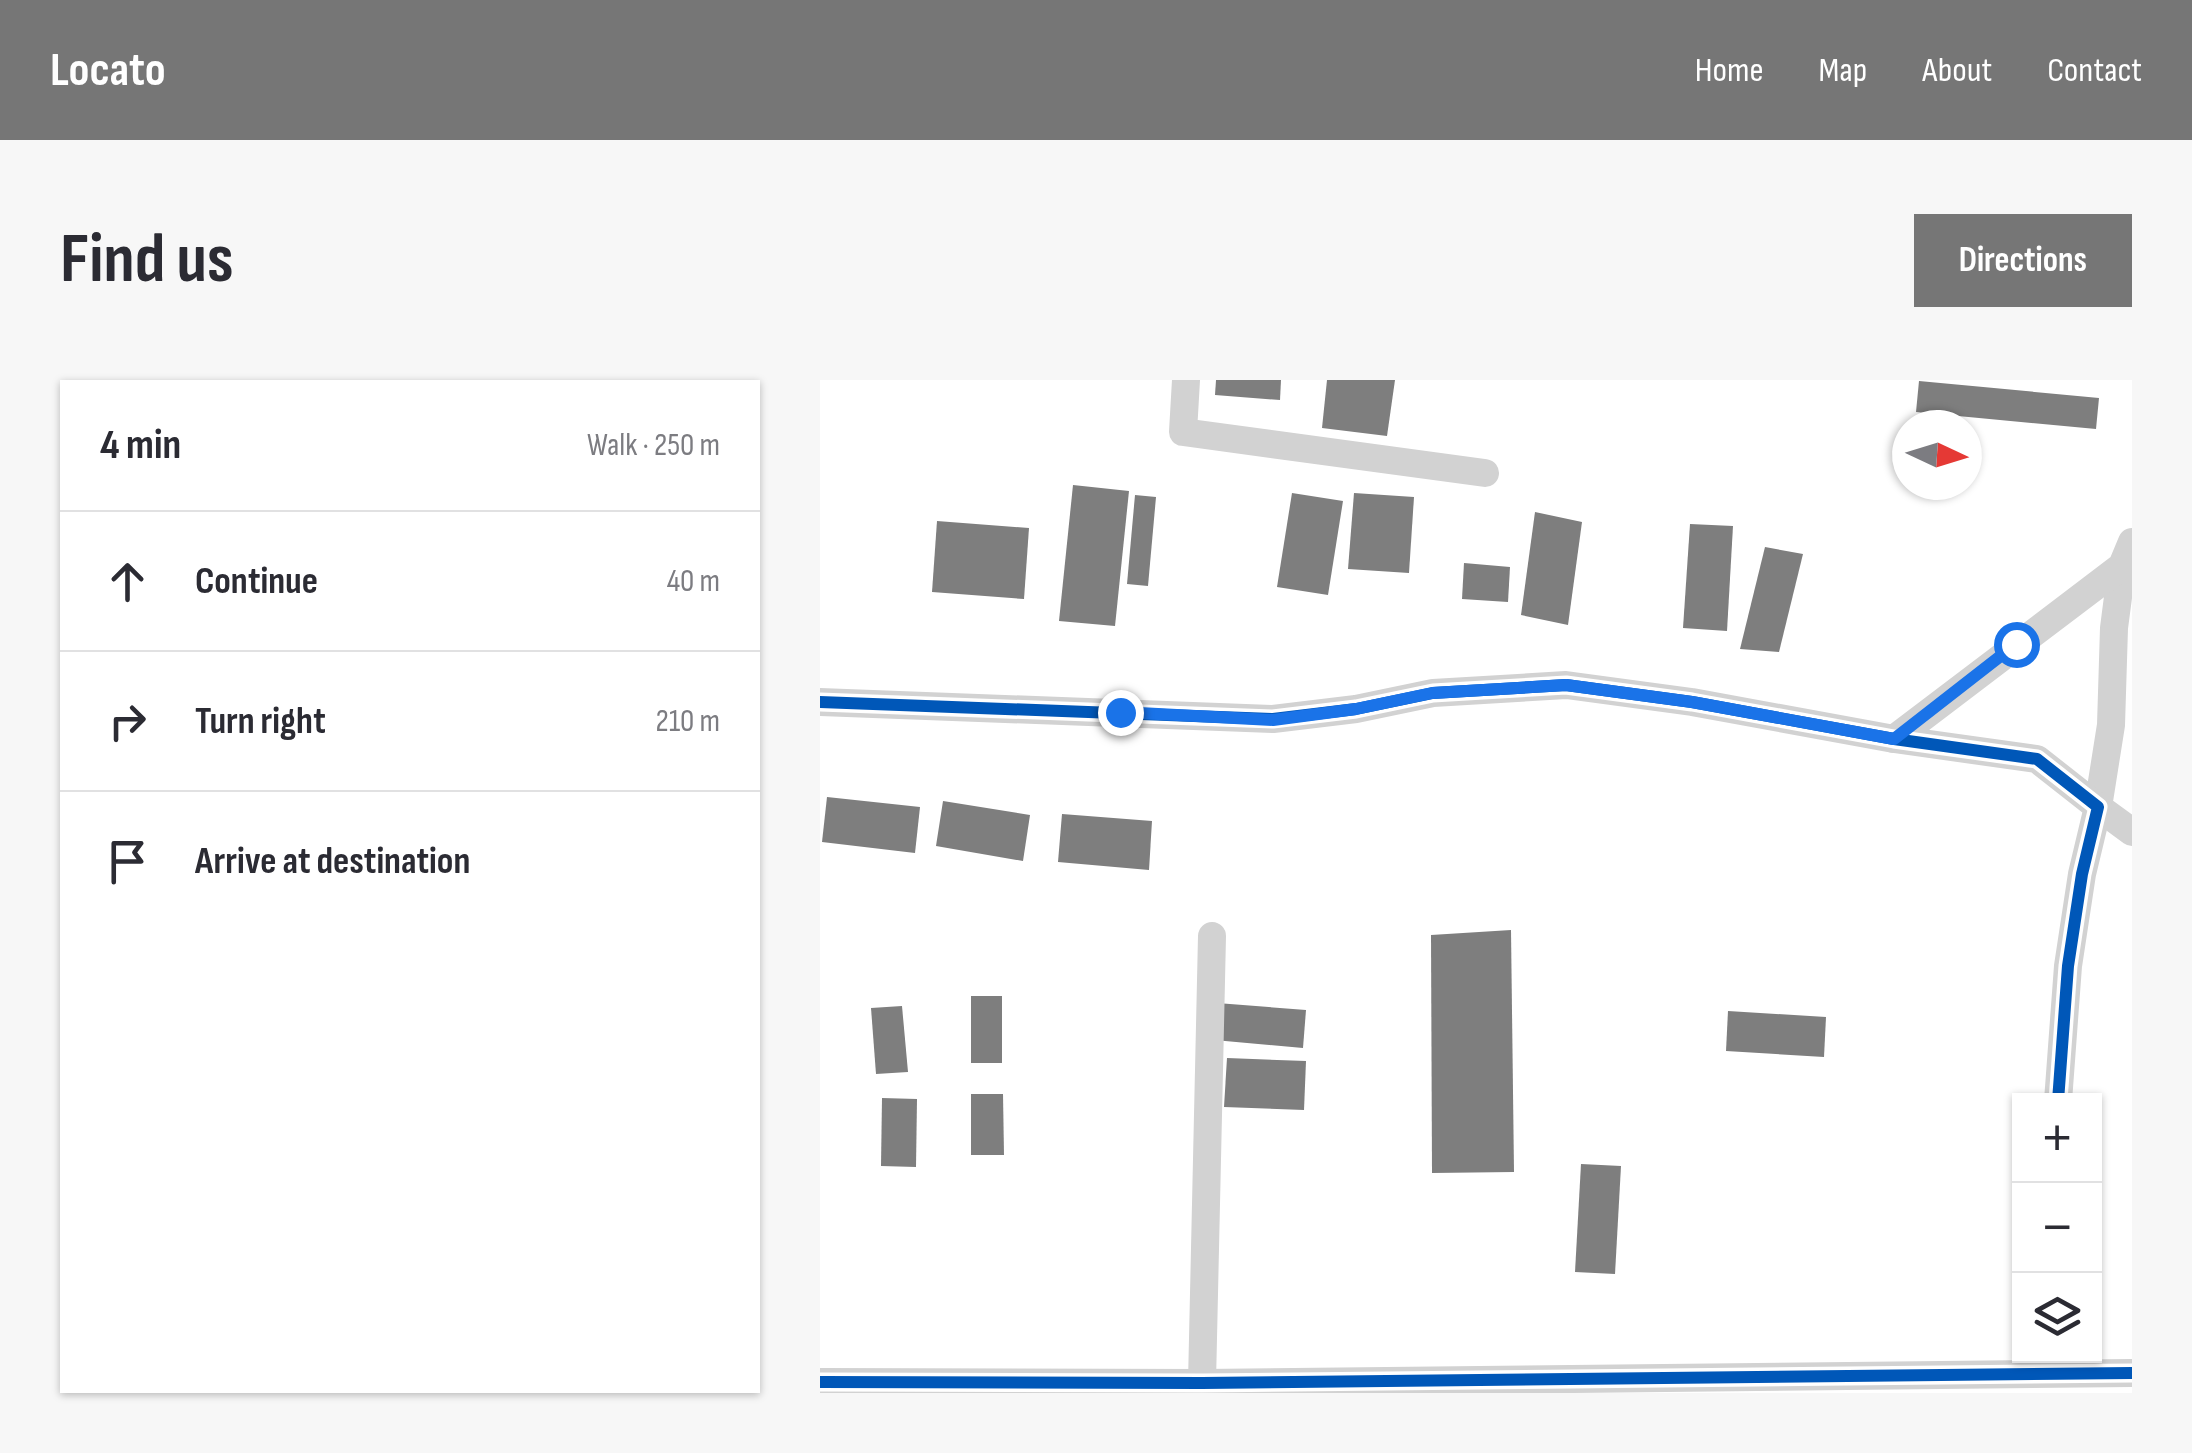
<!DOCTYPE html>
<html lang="en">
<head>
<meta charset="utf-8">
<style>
	:root { --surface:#fff; --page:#f7f7f7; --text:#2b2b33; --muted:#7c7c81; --line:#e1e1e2; --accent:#767676 }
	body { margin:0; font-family:"Sofia Sans Condensed",sans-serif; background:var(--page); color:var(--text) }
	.controls { position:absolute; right:30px; bottom:30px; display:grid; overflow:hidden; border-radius:0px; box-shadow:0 2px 8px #0004 }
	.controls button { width:90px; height:90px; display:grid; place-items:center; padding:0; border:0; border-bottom:2px solid var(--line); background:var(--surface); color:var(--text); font:50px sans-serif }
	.compass { position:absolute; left:1072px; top:30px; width:90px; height:90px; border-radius:50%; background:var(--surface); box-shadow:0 2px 8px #0004; rotate:94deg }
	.stop { position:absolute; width:30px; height:30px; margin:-22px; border:8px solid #1a73e8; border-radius:50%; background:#fff }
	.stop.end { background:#1a73e8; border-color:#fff; box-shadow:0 2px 10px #0008 }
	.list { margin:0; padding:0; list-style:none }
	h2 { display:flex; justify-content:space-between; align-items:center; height:130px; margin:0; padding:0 40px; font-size:42px }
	h2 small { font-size:32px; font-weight:400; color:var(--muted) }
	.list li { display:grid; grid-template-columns:65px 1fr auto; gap:30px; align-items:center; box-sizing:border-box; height:140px; padding:0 40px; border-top:2px solid var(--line) }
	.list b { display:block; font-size:38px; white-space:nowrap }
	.list em { font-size:32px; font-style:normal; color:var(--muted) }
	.icon { flex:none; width:55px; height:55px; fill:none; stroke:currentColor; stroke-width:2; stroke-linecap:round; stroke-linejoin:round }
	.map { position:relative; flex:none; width:1312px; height:1013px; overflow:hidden; border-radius:0px }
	header { display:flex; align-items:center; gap:60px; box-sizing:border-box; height:140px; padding:0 50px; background:var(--accent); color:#fff }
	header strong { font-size:48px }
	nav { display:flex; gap:55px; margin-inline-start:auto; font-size:35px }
	.intro { display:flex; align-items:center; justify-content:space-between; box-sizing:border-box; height:240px; padding:0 60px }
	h1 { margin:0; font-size:70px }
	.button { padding:25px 45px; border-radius:0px; background:var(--accent); color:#fff; font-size:35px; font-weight:700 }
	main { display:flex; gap:60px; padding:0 60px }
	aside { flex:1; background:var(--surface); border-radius:0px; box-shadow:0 2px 8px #0004 }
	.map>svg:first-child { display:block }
</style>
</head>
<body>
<header>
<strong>Locato</strong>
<nav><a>Home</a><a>Map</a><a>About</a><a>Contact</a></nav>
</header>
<div class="intro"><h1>Find us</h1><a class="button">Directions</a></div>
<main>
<aside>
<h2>4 min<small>Walk · 250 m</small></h2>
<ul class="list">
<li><svg class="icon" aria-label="ahead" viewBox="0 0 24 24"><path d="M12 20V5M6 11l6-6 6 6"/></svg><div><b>Continue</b></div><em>40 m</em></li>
<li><svg class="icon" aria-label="right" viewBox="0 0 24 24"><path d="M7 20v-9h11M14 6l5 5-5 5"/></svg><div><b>Turn right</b></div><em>210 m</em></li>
<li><svg class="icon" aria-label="arrive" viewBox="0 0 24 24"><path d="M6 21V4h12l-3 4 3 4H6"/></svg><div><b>Arrive at destination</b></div></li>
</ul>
</aside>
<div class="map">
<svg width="1312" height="1013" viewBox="0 0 1312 1013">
	<rect width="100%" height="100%" fill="#fff"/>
	<g fill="#7e7e7e">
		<path d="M 396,0 L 461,0 L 460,20 L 395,15 Z"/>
		<path d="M 507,0 L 575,0 L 567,56 L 502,48 Z"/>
		<path d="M 1099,1 L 1279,18 L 1276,49 L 1096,32 Z"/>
		<path d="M 253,105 L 309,111 L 295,246 L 239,241 Z"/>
		<path d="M 472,113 L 523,121 L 508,215 L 457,207 Z"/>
		<path d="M 534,113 L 594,117 L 589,193 L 528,189 Z"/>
		<path d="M 315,115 L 336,117 L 328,206 L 307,204 Z"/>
		<path d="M 715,132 L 762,142 L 748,245 L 701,235 Z"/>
		<path d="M 117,141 L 209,148 L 204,219 L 112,212 Z"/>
		<path d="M 870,144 L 913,146 L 907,251 L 863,248 Z"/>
		<path d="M 945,167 L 983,174 L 959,272 L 920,269 Z"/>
		<path d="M 644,183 L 690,187 L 688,222 L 642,219 Z"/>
		<path d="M 7,417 L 100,427 L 95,473 L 2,462 Z"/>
		<path d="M 123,421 L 210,435 L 203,481 L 116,466 Z"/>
		<path d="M 242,434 L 332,441 L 329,490 L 238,482 Z"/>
		<path d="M 691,550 L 694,792 L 612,793 L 611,555 Z"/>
		<rect x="151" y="616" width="31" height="67"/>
		<path d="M 397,623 L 486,630 L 483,668 L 394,660 Z"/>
		<path d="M 82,626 L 88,692 L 56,694 L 51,628 Z"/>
		<path d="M 908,631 L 1006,637 L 1004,677 L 906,671 Z"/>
		<path d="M 407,678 L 486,681 L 484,730 L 404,727 Z"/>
		<path d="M 151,714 L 183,714 L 184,775 L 151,775 Z"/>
		<path d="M 62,718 L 97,719 L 96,787 L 61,786 Z"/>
		<path d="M 761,784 L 801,786 L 795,894 L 755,892 Z"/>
	</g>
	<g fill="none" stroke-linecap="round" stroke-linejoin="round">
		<g stroke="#d2d2d2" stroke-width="28">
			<path d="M 366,0 L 363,52 L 665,93"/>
			<path d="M 1302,186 L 1294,248 L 1291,345 L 1278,427 L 1312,452"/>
			<path d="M 0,322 L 453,339 L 536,329 L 613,313 L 746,305 L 872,322 L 1074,359 L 1217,379 L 1278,427 L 1262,494 L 1248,586 L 1238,721"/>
			<path d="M 1074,359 L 1302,186 L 1312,162"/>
			<path d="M 1,1002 L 382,1003 L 1312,993"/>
			<path d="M 382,1003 L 392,556"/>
		</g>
		<g stroke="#fff" stroke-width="19">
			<g id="cycleway">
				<path d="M 0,322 L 453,339 L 536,329 L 613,313 L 746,305 L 872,322 L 1074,359 L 1217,379 L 1278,427 L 1262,494 L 1248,586 L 1238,721"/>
				<path d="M 1,1002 L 382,1003 L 1312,993"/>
			</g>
		</g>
		<use href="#cycleway" stroke="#0057b8" stroke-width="12"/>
	</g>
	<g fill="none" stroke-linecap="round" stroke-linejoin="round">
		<path stroke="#1a73e8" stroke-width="12" d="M 300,332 L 453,340 L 536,329 L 612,313 L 746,305 L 872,322 L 1074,359 L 1196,264"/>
	</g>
</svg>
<div class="controls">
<button>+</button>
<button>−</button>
<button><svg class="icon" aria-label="layers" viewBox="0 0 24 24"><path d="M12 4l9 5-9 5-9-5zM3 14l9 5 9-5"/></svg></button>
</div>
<svg class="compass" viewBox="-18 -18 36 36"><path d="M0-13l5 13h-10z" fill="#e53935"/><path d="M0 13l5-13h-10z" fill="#7c7c81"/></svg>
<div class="stop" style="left:1196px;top:264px"></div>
<div class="stop end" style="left:300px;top:332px"></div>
</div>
</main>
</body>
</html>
